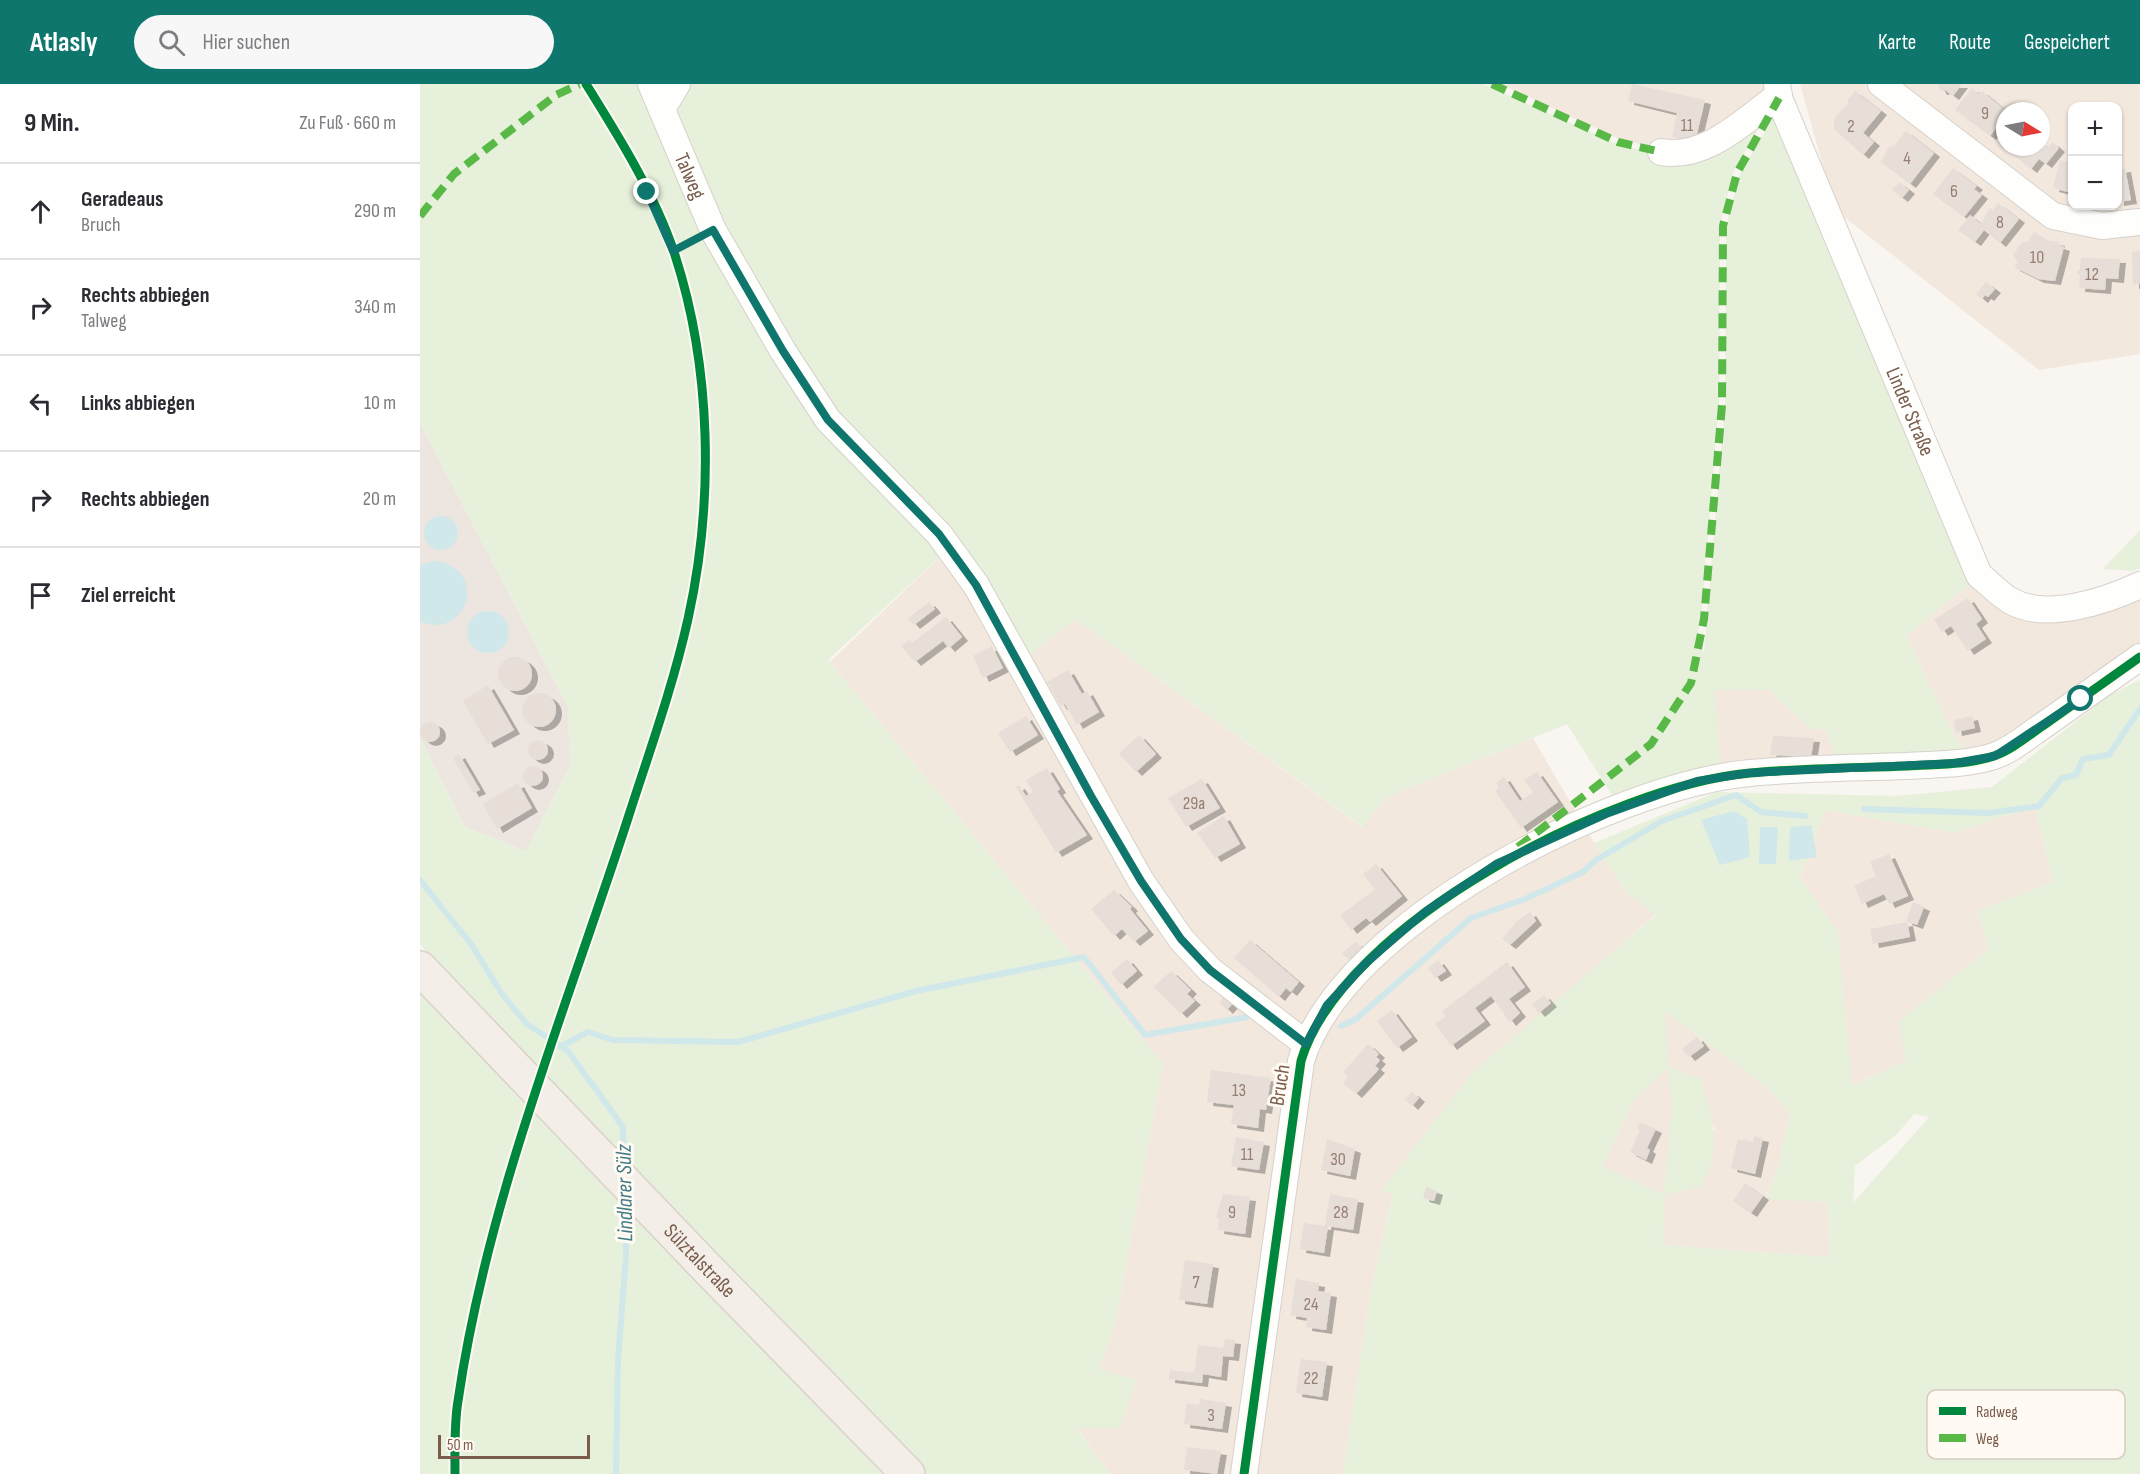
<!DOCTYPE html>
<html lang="de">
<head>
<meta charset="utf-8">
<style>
	:root { --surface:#fff; --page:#f7f7f7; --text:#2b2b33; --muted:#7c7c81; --line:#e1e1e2; --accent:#0f766e }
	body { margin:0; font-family:"Sofia Sans Condensed",sans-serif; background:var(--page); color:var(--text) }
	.controls { position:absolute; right:18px; top:18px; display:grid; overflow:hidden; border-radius:12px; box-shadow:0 2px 4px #0004 }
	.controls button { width:54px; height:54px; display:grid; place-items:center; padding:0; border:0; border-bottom:2px solid var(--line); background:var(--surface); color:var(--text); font:30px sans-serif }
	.compass { position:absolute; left:1576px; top:18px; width:54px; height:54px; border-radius:50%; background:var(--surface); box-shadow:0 2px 4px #0004; rotate:100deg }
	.scale { position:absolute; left:18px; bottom:15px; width:152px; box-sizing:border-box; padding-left:6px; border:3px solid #7a5c4d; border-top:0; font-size:16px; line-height:21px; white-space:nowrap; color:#7a5c4d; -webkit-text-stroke:4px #fffaf3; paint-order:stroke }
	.stop { position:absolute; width:18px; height:18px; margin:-14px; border:4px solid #0f766e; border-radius:50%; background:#fff }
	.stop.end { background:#0f766e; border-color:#fff; box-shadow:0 2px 6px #0008 }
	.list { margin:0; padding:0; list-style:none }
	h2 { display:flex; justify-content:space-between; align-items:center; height:78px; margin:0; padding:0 24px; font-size:26px }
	h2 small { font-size:20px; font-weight:400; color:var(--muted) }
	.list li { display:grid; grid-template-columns:39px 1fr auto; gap:18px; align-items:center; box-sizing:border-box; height:96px; padding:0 24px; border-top:2px solid var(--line) }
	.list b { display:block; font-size:22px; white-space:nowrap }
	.list p { margin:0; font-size:20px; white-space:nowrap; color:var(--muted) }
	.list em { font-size:20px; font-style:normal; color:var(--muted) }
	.icon { flex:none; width:33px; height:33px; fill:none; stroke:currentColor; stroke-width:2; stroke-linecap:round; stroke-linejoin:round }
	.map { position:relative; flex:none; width:1720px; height:1390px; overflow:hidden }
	header { display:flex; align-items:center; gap:36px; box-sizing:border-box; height:84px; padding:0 30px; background:var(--accent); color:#fff }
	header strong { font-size:28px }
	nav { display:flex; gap:33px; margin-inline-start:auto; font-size:21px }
	.search { width:420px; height:54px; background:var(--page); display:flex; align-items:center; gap:15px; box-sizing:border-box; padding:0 21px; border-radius:33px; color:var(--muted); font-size:22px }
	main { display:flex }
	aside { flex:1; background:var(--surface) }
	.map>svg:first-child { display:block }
</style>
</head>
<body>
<header>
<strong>Atlasly</strong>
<div class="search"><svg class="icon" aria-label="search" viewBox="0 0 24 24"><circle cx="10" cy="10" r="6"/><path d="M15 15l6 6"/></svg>Hier suchen</div>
<nav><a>Karte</a><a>Route</a><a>Gespeichert</a></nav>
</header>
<main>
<aside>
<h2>9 Min.<small>Zu Fuß · 660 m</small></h2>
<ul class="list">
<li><svg class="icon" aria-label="ahead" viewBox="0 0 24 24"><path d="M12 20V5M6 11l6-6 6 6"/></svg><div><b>Geradeaus</b><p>Bruch</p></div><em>290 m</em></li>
<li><svg class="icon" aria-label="right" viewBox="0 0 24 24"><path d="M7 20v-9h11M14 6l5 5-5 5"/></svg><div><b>Rechts abbiegen</b><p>Talweg</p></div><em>340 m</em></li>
<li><svg class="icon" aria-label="left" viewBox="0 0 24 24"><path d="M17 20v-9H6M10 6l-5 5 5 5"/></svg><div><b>Links abbiegen</b></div><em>10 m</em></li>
<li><svg class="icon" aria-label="right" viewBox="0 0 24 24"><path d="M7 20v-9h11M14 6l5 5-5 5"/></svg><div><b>Rechts abbiegen</b></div><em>20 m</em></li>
<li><svg class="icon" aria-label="arrive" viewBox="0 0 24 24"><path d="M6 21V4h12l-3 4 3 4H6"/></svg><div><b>Ziel erreicht</b></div></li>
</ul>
</aside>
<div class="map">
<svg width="1720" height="1390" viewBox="0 0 1720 1390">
	<defs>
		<filter id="shadow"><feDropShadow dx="6" dy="4" stdDeviation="0" flood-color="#0004"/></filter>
	</defs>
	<rect width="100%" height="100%" fill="#f9f5f0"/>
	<g fill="#f2e8de" fill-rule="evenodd">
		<path d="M 1080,0 L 1351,0 L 1354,12 L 1254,68 L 1199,55 Z"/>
		<path d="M 1380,0 L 1451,0 L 1613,127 L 1720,149 L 1720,270 L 1619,286 L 1423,132 L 1405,89 Z"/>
		<path d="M 1478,0 L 1720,0 L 1720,132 L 1646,127 ZM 1652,22 L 1698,22 L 1698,122 L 1652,122 ZM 1585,27 L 1621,27 L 1621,63 L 1585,63 Z"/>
		<path d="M 523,470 L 609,572 L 656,535 L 942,743 L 966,713 L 1113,654 L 1174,759 L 1207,809 L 1236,830 L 1146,910 L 962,1107 L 973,1109 L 951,1207 L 923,1390 L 690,1390 L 656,1343 L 717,1297 L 679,1285 L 695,1240 L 743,980 L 410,578 Z"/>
		<path d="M 1556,495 L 1590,524 L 1720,507 L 1720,569 L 1562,679 L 1536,655 L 1486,552 Z"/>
		<path d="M 1294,606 L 1349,606 L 1389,644 L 1405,646 L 1426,693 L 1301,697 Z"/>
		<path d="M 1615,722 L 1633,798 L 1558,827 L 1569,865 L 1480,937 L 1486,977 L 1431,1002 L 1418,849 L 1380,794 L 1405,726 L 1535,749 Z"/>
		<path d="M 1244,927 L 1348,1004 L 1370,1029 L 1358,1085 L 1345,1114 L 1408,1118 L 1409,1173 L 1242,1161 L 1182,1083 L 1213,1017 L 1248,983 ZM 1249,983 L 1295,1045 L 1245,1110 L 1252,1023 Z"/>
	</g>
	<path fill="#ede5e0" d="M 0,339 L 148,623 L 150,681 L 106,767 L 45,743 L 0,654 Z"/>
	<g fill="#e7f0db" fill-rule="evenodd">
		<path d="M 0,0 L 1063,0 L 1197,60 L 1252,74 L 1353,21 L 1314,86 L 1300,140 L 1299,320 L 1281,534 L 1275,565 L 1284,567 L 1305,322 L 1306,142 L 1320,90 L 1359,23 L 1556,495 L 1486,552 L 1536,655 L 1562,679 L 1426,693 L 1405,646 L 1389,644 L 1349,606 L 1295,606 L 1301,697 L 1202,727 L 1147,640 L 966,713 L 943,743 L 656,535 L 609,572 L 538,456 L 408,576 L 743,980 L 695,1240 L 679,1285 L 717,1296 L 700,1344 L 656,1344 L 690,1390 L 506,1390 L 364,1246 L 135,1001 L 46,916 L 0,860 L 0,654 L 45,743 L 106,767 L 150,681 L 148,623 L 0,339 Z"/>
		<path d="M 1720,446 L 1720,484 L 1713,487 L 1683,485 Z"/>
		<path d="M 1720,596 L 1720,1390 L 923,1390 L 951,1207 L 973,1110 L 961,1107 L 1052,989 L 1236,831 L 1207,809 L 1174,759 L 1297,708 L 1476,712 L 1572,703 L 1691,610 ZM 1615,722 L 1633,798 L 1558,827 L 1569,865 L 1479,937 L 1486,977 L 1432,1002 L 1418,849 L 1380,794 L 1405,726 L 1535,749 ZM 1245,928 L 1348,1004 L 1370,1029 L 1358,1085 L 1345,1115 L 1408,1118 L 1409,1173 L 1243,1161 L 1245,1110 L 1281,1103 C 1303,1065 1292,1034 1281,995 L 1249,983 ZM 1248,983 L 1252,1023 L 1244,1110 L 1182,1083 L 1213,1017 ZM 1494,1030 L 1509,1033 L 1433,1119 L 1435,1082 L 1476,1051 Z"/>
		<path d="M 0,898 L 267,1189 L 346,1266 L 462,1390 L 0,1390 Z"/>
	</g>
	<g fill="#d0e8ea">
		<circle cx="21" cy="449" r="17"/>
		<path d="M 14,477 C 68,482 51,556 0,538 L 0,481 Z"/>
		<circle cx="68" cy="548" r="21"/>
		<path d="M 1314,727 L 1327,735 L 1330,773 L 1300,781 L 1281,736 Z"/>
		<path d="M 1391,741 L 1397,773 L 1369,777 L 1370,743 Z"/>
		<path d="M 1340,743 L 1358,743 L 1356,780 L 1339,780 Z"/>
	</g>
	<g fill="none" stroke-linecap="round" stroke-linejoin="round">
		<g stroke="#d0e8ea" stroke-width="6">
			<path d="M 1444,725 L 1568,729 L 1619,722 L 1642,694 L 1656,691 L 1663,675 L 1689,671 L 1720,625"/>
			<path d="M 0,796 L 51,860 L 82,910 L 107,940 L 148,967 L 203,1043 L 204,1081"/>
			<path d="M 921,942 L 936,935 L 1051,834 L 1105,815 L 1163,788 L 1176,776 L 1242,737 L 1316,711 L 1341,728 L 1385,732"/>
			<path d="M 140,963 L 168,948 L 193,956 L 318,958 L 496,907 L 664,873 L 725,951 L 827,933"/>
			<path d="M 196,1390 L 198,1275 L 206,1173 L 205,1115"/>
		</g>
	</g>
	<g fill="#e6ded7" filter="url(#shadow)">
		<path d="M 1212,0 L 1285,16 L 1275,58 L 1252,53 L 1257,29 L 1208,17 Z"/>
		<path d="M 1517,0 L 1542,0 L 1533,12 L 1525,6 L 1521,7 Z"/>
		<path d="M 1552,4 L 1559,10 L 1562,7 L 1585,26 L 1585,33 L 1570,52 L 1535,26 Z"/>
		<path d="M 1435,7 L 1461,27 L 1443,49 L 1454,58 L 1443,71 L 1414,45 L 1414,34 L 1429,19 L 1427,17 Z"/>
		<path d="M 1486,47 L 1514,69 L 1490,100 L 1461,78 L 1469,63 L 1474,62 Z"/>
		<path d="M 1621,58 L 1628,63 L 1632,58 L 1639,64 L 1626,80 L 1619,75 L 1611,85 L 1586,65 L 1588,63 L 1621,63 Z"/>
		<path d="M 1640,76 L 1652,79 L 1652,109 L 1633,104 Z"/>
		<path d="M 1533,84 L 1557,102 L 1554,105 L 1562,111 L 1544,133 L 1513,110 Z"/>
		<path d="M 1705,84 L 1711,116 L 1698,118 L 1698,85 Z"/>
		<path d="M 1479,98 L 1489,106 L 1482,114 L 1472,106 Z"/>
		<path d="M 1578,119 L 1599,135 L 1580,159 L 1564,146 L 1555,158 L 1538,146 L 1550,131 L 1561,140 L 1570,124 L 1573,126 Z"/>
		<path d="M 1614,148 L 1626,156 L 1639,158 L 1638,161 L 1644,163 L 1635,197 L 1618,195 L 1594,183 L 1598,178 L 1593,171 L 1602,158 L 1607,158 Z"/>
		<path d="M 1720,167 L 1720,199 L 1713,201 L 1712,168 Z"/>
		<path d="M 1661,174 L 1700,175 L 1698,195 L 1686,194 L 1685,206 L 1659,204 L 1660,192 L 1657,188 L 1660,185 Z"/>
		<path d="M 1566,198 L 1575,205 L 1568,213 L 1565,211 L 1562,215 L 1556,210 Z"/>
		<path d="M 1548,514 L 1562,535 L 1556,540 L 1566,555 L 1548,567 L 1531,542 L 1522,548 L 1514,536 Z"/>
		<path d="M 509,518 L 515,525 L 494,541 L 488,534 Z"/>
		<path d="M 526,533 L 542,553 L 529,564 L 523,557 L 495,578 L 481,562 L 489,556 L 492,559 Z"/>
		<path d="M 572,562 L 583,584 L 563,594 L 553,572 Z"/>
		<circle cx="95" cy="590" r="17"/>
		<path d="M 648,586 L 662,610 L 667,607 L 679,628 L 657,641 L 645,620 L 641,622 L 627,598 Z"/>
		<path d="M 68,601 L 94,646 L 68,660 L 43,617 Z"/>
		<circle cx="119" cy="626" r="17"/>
		<path d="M 606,632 L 618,651 L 590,668 L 578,649 Z"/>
		<path d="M 1552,632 L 1555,644 L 1536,648 L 1534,636 Z"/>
		<circle cx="10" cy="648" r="10"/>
		<path d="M 719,651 L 736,670 L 716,688 L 699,670 Z"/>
		<path d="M 1353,652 L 1394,654 L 1391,673 L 1350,671 Z"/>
		<circle cx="118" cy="666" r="10"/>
		<path d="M 39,670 L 60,706 L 53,709 L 33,674 Z"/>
		<circle cx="113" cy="692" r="10"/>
		<path d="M 627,684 L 640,705 L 637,707 L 667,751 L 636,769 L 596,703 L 599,701 L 606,712 L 613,708 L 606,696 Z"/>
		<path d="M 1117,688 L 1138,718 L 1101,744 L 1075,707 L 1079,704 L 1076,699 L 1084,693 L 1100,717 L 1113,708 L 1104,696 Z"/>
		<path d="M 782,695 L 800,724 L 766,743 L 748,714 Z"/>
		<path d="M 98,699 L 112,724 L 77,745 L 63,720 Z"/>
		<path d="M 804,732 L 820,760 L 795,774 L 777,749 Z"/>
		<path d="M 1469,770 L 1488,812 L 1469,820 L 1464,810 L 1442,820 L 1434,802 L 1456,792 L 1450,778 Z"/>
		<path d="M 956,780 L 982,812 L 950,838 L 946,834 L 931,846 L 920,831 L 955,806 L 943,790 Z"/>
		<path d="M 694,806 L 712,823 L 710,825 L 728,847 L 714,858 L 702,845 L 694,852 L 671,825 Z"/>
		<path d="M 1493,818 L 1504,823 L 1497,841 L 1486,837 Z"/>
		<path d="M 1110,828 L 1116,837 L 1090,861 L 1082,855 L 1096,838 Z"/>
		<path d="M 1487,838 L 1490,853 L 1453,860 L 1450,845 Z"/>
		<path d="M 830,856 L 879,898 L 871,908 L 866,904 L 859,913 L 814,874 Z"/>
		<path d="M 936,858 L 942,864 L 929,876 L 922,869 Z"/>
		<path d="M 707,875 L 717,887 L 701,901 L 691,889 Z"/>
		<path d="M 1018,876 L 1026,887 L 1015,894 L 1008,884 Z"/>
		<path d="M 1087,878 L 1105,903 L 1089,915 L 1100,929 L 1090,938 L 1071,912 L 1055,924 L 1065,937 L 1031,962 L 1015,940 L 1026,932 L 1022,927 Z"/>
		<path d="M 751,887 L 771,906 L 767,910 L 775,917 L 761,930 L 734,903 Z"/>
		<path d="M 805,911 L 813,919 L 807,926 L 799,918 Z"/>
		<path d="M 1124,911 L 1131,919 L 1119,929 L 1112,921 Z"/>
		<path d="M 972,926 L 992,953 L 977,964 L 957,937 Z"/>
		<path d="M 1277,953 L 1284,962 L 1269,973 L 1262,965 Z"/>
		<path d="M 948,960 L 959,970 L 956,973 L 960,976 L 955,982 L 959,985 L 936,1010 L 923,999 L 928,993 L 923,988 Z"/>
		<path d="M 791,986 L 851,994 L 846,1026 L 840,1025 L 838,1044 L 811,1040 L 814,1021 L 787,1018 Z"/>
		<path d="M 992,1008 L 999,1014 L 992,1022 L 985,1015 Z"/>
		<path d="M 1220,1038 L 1236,1045 L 1227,1064 L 1230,1066 L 1226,1076 L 1210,1068 L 1220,1046 L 1217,1044 Z"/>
		<path d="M 1334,1052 L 1343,1054 L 1335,1090 L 1311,1084 L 1318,1055 L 1333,1058 Z"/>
		<path d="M 816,1053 L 844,1058 L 839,1086 L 811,1082 Z"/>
		<path d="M 907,1055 L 935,1065 L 930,1092 L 901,1086 Z"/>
		<path d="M 1325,1099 L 1343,1112 L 1331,1129 L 1313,1117 Z"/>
		<path d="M 1006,1103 L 1017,1107 L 1014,1117 L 1003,1114 Z"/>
		<path d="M 803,1110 L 830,1113 L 825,1150 L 798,1146 L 799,1135 L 796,1134 Z"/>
		<path d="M 910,1110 L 938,1115 L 933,1146 L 908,1142 L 904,1169 L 880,1165 L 884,1139 L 905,1142 Z"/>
		<path d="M 765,1176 L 793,1180 L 787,1220 L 759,1216 Z"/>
		<path d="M 876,1195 L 899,1199 L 898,1207 L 911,1209 L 906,1246 L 886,1243 L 887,1234 L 870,1231 Z"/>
		<path d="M 805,1255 L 815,1256 L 813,1273 L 803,1272 L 801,1293 L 783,1290 L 782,1299 L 749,1295 L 750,1286 L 774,1289 L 778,1261 L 803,1264 Z"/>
		<path d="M 881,1275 L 907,1278 L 902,1313 L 876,1309 Z"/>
		<path d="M 780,1315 L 806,1319 L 802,1345 L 764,1340 L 767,1319 L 779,1321 Z"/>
		<path d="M 767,1363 L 801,1367 L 797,1390 L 764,1386 Z"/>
	</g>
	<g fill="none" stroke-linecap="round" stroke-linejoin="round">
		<g stroke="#d7d1cb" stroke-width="28">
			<g id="minor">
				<path id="s1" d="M 231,0 L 293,146 L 363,267 L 408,336 L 519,450 L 556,501 L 721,797 L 761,855 L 790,886 L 886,960"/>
				<path id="s2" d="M 1357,0 L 1359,14 L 1559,491 C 1569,499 1580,511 1591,517 C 1626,537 1686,517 1720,501"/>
				<path d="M 1461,0 L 1633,132 L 1682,142 L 1720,138"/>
				<path d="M 242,25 L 257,0"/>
				<path d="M 1241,68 C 1286,76 1325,36 1359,11"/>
				<path d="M 824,1390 L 881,977 C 922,839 1195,701 1330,689 C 1382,684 1434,684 1487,682 C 1515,680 1547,681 1574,672 C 1592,666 1609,651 1624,641 C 1656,618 1688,596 1720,573"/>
			</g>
		</g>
		<g stroke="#dad1cc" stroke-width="36">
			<g id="major">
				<path id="s3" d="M 0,884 L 283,1180 L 488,1390"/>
			</g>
		</g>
		<use href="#minor" stroke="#fefefd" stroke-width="26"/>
		<use href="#major" stroke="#f3eee8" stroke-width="33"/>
		<g stroke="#58b947" stroke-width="8" stroke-dasharray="15 8" stroke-linecap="butt">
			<path d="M 1072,0 L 1198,58 L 1241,68"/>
			<path d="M 0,132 L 34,90 L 136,11 L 160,0"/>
			<path d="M 1098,763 L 1231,660 L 1271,599 L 1284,535 L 1302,321 L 1303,142 L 1317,89 L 1359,14"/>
		</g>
		<g stroke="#fffaf3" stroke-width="13">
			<g id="cycleway">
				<path d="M 35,1390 C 35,1366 34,1341 38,1317 C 67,1116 147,923 209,731 C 230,666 253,602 268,535 C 294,418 292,283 254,168 C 234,109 199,53 166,0"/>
				<path d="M 824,1390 L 881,977 C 922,839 1195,701 1330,689 C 1382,684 1434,684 1487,682 C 1515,680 1547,681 1574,672 C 1592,666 1609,651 1624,641 C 1656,618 1688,596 1720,573"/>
			</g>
		</g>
		<use href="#cycleway" stroke="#00873e" stroke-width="9"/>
	</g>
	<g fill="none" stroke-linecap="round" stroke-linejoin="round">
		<path stroke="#0f766e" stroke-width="8" d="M 227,108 L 253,167 L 293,146 L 363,267 L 408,336 L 519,450 L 556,501 L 671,712 L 721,797 L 761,855 L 790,886 L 886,960 L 907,921 L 946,879 L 1006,827 L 1076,780 L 1186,730 L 1277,697 L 1329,689 L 1535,679 L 1575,672 L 1661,615"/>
	</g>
	<g text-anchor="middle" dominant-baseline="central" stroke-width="6" stroke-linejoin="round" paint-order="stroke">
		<g font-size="18" fill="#977e72">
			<text x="1565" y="29">9</text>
			<text x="1267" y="41">11</text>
			<text x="1431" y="42">2</text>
			<text x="1487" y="74">4</text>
			<text x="1534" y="107">6</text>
			<text x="1580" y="138">8</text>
			<text x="1617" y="173">10</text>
			<text x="1672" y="190">12</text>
			<text x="774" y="719">29a</text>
			<text x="819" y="1006">13</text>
			<text x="827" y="1070">11</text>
			<text x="918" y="1075">30</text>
			<text x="812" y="1128">9</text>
			<text x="921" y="1128">28</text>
			<text x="776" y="1198">7</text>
			<text x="891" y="1220">24</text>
			<text x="891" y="1294">22</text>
			<text x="791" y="1331">3</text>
		</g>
		<g font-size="21" fill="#7a5c4d" stroke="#fffaf3">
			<text stroke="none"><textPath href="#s1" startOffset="100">Talweg</textPath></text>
			<text stroke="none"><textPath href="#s2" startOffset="354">Linder Straße</textPath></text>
			<text transform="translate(860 1001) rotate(-81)">Bruch</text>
			<text stroke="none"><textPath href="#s3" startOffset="405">Sülztalstraße</textPath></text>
		</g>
		<g font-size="22" font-style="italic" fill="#437c86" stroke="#fffaf3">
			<text transform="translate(205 1109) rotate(-91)">Lindlarer Sülz</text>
		</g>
	</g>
	<rect x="1507" y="1306" width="198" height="69" rx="9" fill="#fffaf3" stroke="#d7cbc1" stroke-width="1.5"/>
	<rect x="1519" y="1323" width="27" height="8" fill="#00873e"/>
	<rect x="1519" y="1350" width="27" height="8" fill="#58b947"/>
	<g font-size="16" fill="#7a5c4d">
		<text x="1556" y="1333">Radweg</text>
		<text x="1556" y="1360">Weg</text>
	</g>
</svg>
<div class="controls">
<button>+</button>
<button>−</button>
</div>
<svg class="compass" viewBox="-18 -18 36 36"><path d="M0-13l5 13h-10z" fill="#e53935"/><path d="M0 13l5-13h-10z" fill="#7c7c81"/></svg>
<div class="scale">50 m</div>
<div class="stop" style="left:1661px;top:615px"></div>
<div class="stop end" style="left:227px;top:108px"></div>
</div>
</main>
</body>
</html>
